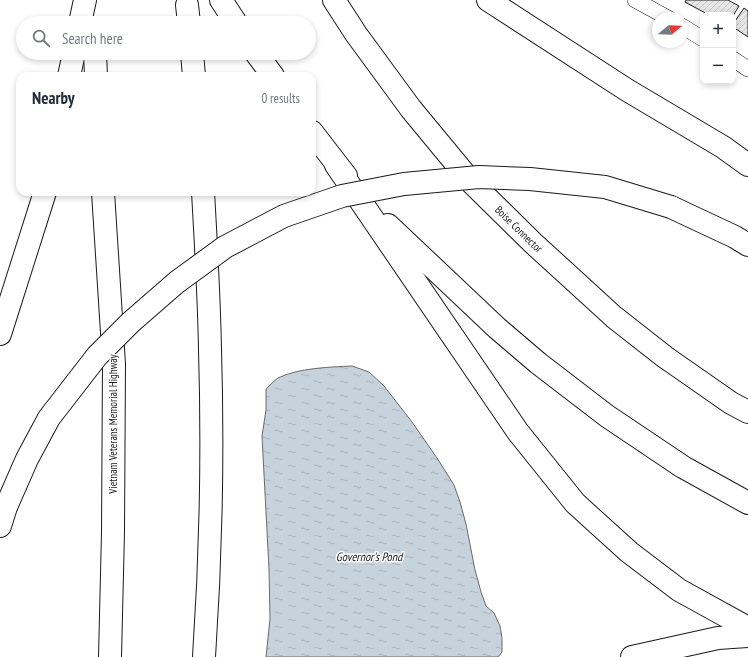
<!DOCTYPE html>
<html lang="en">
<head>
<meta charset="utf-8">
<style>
	:root { --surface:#fff; --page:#f2f2f3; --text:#1f2937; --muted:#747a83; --line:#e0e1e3 }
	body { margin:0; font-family:"PT Sans Narrow",sans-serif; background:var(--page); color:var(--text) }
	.controls { position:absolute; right:12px; top:12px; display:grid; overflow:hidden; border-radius:8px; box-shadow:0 2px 6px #0003 }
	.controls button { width:36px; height:36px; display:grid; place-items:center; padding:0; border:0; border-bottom:1px solid var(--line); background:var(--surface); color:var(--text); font:20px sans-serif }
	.compass { position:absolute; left:652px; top:12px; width:36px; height:36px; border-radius:50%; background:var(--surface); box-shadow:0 2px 6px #0003; rotate:71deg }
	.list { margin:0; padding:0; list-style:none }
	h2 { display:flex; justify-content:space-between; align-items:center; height:52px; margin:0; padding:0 16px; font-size:17px }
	h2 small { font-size:13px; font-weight:400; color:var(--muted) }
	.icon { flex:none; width:22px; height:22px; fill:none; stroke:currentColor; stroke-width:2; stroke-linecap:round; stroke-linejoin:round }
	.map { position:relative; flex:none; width:748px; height:657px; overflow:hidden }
	.search { position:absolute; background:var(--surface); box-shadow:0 2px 6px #0003; left:16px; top:16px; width:300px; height:44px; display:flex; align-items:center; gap:10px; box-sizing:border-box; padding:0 14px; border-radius:22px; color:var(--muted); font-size:15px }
	.panel { position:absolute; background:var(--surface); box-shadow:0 2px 6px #0003; left:16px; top:72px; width:300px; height:124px; border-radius:12px }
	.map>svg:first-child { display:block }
</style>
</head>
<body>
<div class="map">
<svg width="748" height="657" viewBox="0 0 748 657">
	<defs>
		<pattern id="water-ripples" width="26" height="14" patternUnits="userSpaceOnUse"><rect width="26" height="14" fill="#c6d2dc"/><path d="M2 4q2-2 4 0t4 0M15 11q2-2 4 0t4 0" fill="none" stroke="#aab4bc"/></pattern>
		<pattern id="building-hatch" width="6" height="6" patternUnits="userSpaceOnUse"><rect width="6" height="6" fill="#e6e6e6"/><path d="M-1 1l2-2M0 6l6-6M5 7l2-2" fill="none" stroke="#c5c5c5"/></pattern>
	</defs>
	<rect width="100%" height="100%" fill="#fff"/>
	<path fill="url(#water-ripples)" stroke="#6a6a6a" d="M 352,366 L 369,372 L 384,386 L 412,422 L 437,458 L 454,485 L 460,502 L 466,524 L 475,570 L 481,592 L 486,606 L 494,613 L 500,626 L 502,638 L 502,652 L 498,657 L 266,657 L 270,619 L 269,569 L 262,436 L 266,410 L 266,389 C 270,385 274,381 278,378 C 298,368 330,367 352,366 Z"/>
	<g fill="url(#building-hatch)" stroke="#1a1a1a">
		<path d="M 686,0 L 728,0 L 739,6 L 733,16 L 733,15 L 709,15 L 685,2 Z"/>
		<path d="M 744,8 L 748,11 L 748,37 L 733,27 L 733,24 Z"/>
	</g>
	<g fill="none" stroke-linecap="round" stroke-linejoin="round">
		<g stroke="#1a1a1a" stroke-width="16">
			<g id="minor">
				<path d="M 635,0 L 668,18"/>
				<path d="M 682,26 L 703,39"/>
				<path d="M 733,59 L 748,69"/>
			</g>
		</g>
		<g stroke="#1a1a1a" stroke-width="24">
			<g id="highway">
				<path d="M 221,0 L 236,23"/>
				<path id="s1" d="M 334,0 L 356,34 L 411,109 L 473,184 L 533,243 L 614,317 L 665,357 L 731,403 L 748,412"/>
				<path d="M 488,0 L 627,90 L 723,147 L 748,165"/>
				<path d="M 187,5 L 189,23"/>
				<path d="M 80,23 L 85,0"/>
				<path d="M 95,53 L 96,76"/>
				<path d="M 192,53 L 194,76"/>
				<path d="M 256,53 L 273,76"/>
				<path d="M 69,76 L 74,53"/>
				<path d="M 312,132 L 346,176"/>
				<path d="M 336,165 L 518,432 L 575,503 L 629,552 L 679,590 L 748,628"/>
				<path d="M 103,192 L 114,364 L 113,532 L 110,657"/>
				<path d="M 203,192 C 206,244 209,297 210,349 C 213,451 211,555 204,657"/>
				<path d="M 671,207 L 735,237 L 748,245"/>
				<path d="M 388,225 L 497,328 L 538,363 L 607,416 L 683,467 L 748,503"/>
				<path d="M 0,334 L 45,192"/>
				<path d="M 0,526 L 6,507"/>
				<path d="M 632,657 L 718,638 L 748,636"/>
			</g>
		</g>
		<use href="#minor" stroke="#fff" stroke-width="15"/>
		<use href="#highway" stroke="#fff" stroke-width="22"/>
		<g stroke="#1a1a1a" stroke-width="24" stroke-linecap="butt">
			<path id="highway-bridge" d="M 6,507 L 27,459 L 49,418 L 97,356 L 131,322 L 177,282 L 225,247 L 284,216 L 342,196 L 404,184 L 479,177 L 530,179 L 605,187 L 671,207"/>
		</g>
		<use href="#highway-bridge" stroke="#fff" stroke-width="22"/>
	</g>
	<g text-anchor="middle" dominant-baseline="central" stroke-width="3" stroke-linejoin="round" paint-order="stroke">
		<g font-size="11" fill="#1a1a1a" stroke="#fff">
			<text stroke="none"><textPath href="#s1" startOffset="295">Boise Connector</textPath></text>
			<text transform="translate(113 424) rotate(-90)">Vietnam Veterans Memorial Highway</text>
		</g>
		<g font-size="12" font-style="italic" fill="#1a1a1a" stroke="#fff">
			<text x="369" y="556">Governor's Pond</text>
		</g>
	</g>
</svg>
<div class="controls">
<button>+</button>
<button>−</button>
</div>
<svg class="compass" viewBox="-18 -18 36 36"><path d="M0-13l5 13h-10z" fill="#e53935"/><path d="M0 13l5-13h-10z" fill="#747a83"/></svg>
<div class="search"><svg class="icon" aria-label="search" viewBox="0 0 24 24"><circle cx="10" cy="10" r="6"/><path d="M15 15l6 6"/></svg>Search here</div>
<section class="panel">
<h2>Nearby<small>0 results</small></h2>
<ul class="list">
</ul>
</section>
</div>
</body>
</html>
